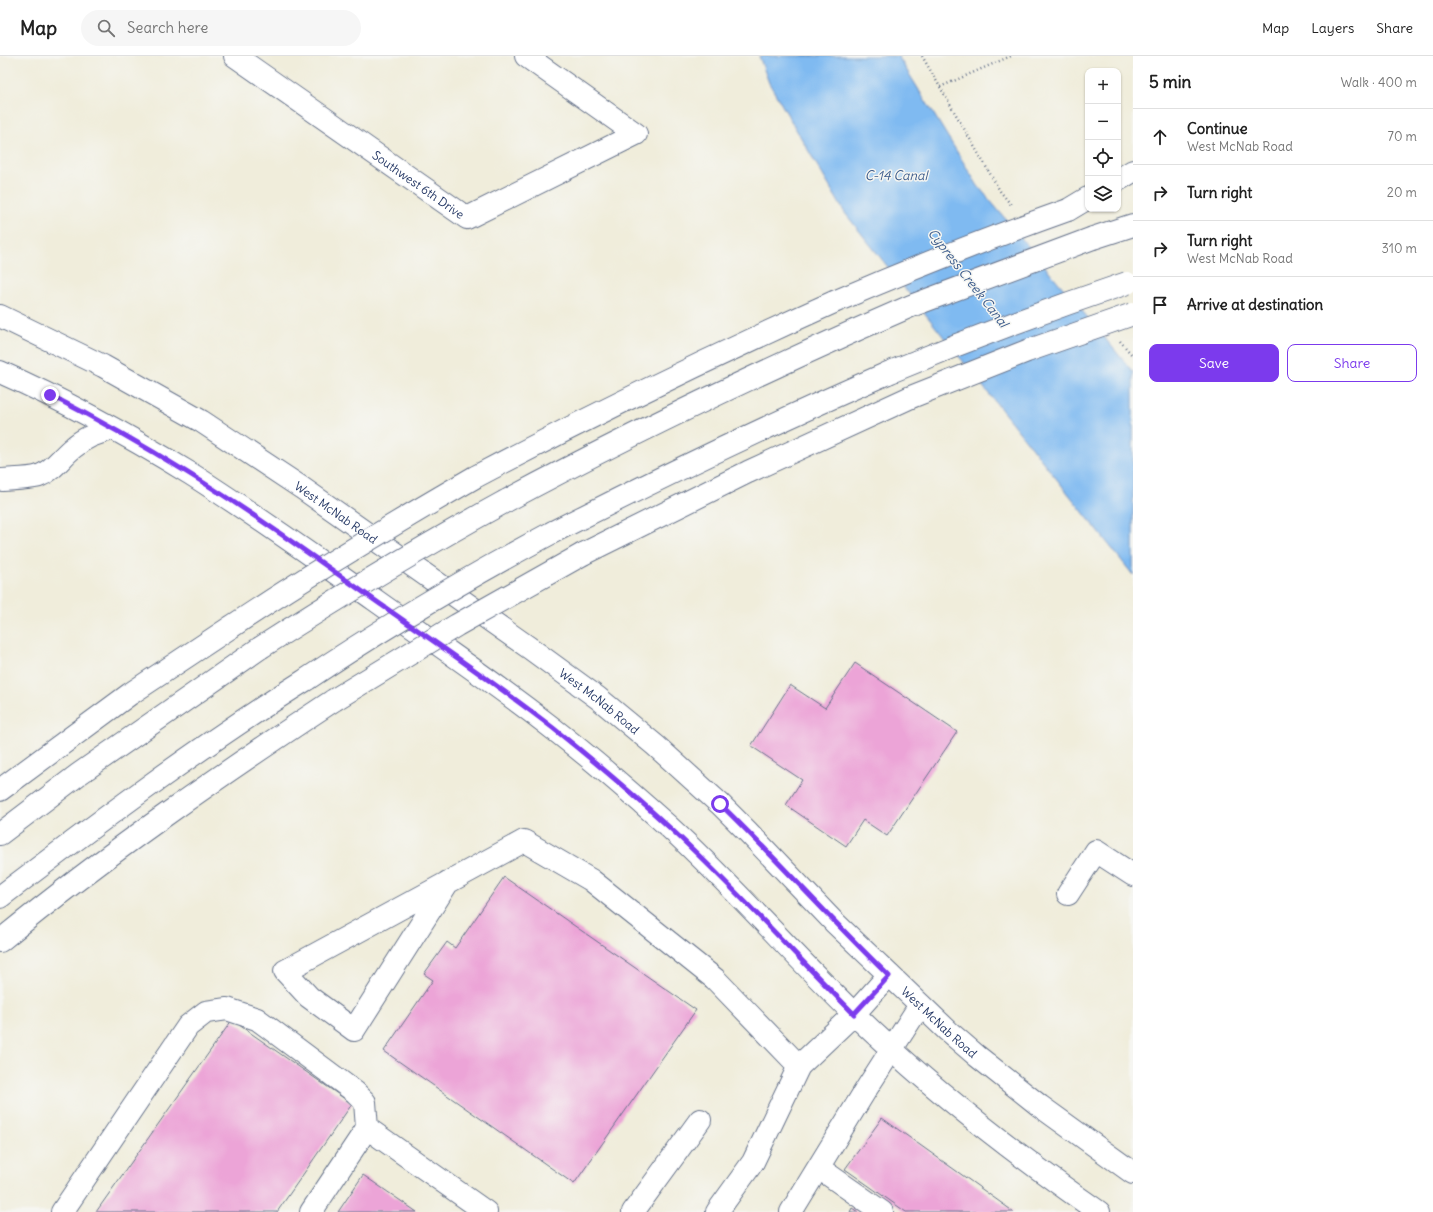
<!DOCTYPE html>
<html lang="en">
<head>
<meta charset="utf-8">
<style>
	:root { --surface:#fff; --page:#f6f6f6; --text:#222; --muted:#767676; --line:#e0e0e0; --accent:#7c3aed }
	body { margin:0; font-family:Delius,sans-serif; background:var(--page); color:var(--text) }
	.controls { position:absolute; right:12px; top:12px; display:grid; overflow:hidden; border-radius:8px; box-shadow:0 1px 3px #0004 }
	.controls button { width:36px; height:36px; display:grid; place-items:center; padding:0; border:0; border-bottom:1px solid var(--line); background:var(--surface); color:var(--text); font:20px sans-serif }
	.stop { position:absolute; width:12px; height:12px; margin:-9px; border:3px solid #7c3aed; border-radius:50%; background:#fff }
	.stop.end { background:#7c3aed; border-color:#fff; box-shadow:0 1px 4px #0008 }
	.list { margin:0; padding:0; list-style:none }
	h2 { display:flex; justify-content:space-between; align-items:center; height:52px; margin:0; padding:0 16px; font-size:17px }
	h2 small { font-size:13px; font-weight:400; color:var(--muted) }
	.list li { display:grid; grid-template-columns:26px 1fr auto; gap:12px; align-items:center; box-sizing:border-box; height:56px; padding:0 16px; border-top:1px solid var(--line) }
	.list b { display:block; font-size:15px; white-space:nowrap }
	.list p { margin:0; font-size:13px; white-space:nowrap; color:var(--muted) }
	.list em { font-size:13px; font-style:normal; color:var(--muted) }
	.actions { display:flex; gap:8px; padding:12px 16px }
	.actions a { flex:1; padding:9px 0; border:1px solid var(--accent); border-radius:8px; text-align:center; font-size:14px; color:var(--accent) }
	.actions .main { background:var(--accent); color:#fff }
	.icon { flex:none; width:22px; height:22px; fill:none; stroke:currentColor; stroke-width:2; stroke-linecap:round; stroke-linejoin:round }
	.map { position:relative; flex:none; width:1133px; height:1156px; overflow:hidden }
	header { display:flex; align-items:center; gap:24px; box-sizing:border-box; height:56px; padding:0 20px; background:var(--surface); border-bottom:1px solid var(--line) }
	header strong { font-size:19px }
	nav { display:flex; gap:22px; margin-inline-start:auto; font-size:14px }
	.search { width:280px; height:36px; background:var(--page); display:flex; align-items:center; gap:10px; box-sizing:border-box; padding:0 14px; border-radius:22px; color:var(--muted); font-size:15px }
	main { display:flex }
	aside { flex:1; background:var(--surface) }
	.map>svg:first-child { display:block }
</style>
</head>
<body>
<header>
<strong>Map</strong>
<div class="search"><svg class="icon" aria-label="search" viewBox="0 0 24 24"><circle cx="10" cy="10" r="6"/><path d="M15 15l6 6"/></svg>Search here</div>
<nav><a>Map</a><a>Layers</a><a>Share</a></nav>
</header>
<main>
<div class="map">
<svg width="1133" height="1156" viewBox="0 0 1133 1156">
	<rect width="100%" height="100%" fill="#f6f6f2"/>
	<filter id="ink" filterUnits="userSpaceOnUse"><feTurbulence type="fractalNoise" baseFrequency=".025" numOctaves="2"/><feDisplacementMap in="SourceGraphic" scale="8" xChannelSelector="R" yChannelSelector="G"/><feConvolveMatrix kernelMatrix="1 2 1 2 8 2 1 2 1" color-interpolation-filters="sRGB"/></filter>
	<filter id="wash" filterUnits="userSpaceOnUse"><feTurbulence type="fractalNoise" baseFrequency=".012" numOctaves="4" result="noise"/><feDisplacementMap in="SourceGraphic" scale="16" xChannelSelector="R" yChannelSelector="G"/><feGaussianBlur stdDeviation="0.9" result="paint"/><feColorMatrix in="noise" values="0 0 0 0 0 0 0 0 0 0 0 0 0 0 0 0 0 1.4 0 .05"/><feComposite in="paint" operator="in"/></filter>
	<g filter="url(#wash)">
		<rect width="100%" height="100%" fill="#f0eddb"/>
		<path fill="#7fbaf1" stroke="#4d74a8" d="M 759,0 L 898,0 L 978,130 L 1133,316 L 1133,519 L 845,157 L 769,27 Z"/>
		<g id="blocks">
			<g fill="#eca4d7">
				<path d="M 855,607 L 957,676 L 887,780 L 863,764 L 846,790 L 786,749 L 802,724 L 751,690 L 790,629 L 825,652 Z"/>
				<path d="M 504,821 L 696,954 L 574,1128 L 384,995 L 433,924 L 424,918 L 447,886 L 455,892 Z"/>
				<path d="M 232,964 L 352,1048 L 277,1156 L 96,1156 Z"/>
				<path d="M 882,1062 L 1014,1156 L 906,1156 L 845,1113 Z"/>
				<path d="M 363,1119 L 417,1156 L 338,1156 Z"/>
				<path d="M 852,1152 L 858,1156 L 850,1156 Z"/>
			</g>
		</g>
	</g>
	<g filter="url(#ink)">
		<use href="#blocks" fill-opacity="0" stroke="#66728a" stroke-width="1"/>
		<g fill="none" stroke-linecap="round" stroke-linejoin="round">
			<g stroke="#66728a" stroke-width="24">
				<g id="minor">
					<path id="s1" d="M 235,0 L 467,162 L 636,78 L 526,0"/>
					<path d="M 2,424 C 11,423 31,423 39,420 C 53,415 62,400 74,391 C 85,381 99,376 113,373"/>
					<path d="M 448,826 L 354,974 L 309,941 L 285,915 L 524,785 L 591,824 L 715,923 L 799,1010"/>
					<path d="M 1068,838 L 1096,795 L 1133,819"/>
					<path d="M 819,1112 L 882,1156"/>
					<path d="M 62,1156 L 188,970 L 206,956 L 227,953 L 257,963 L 355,1036 L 365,1046 L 367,1072"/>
					<path d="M 311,1156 L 367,1072 L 486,1156"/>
					<path d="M 633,1156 L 700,1064"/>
					<path d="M 717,1156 L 753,1106 L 799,1010 L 854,958 L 889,919"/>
					<path d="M 791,1156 L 865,1035 L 920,949"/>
				</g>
			</g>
			<g stroke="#66728a" stroke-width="24">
				<g id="major">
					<path id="s2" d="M 0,260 L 103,310 L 201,365 L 302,432 L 531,593 L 598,642 L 656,690 L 720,748 L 748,776 L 834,866 L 948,975 L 977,1000 L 1040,1050 L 1133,1117"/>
					<path d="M 0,316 C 66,345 129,380 191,418 C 254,458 314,501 375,544 C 434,586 494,626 551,671 C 591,702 630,736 668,770 C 740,836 803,911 875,978 C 944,1043 1021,1102 1099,1156"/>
				</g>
			</g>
			<g stroke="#66728a" stroke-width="24">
				<g id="highway">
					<path d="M 1118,124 L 1133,115"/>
					<path d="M 1068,154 L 1088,142"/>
					<path d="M 1093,182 L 1133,169"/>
					<path d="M 475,421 C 592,359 712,301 834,246"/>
					<path d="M 506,445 C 621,383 736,328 854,275"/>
					<path d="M 553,476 C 663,420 775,366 888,317"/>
					<path d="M 583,498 L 748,416 L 911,341"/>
					<path d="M 0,734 L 130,638 L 231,571"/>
					<path d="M 0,778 L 79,718 L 260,592"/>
					<path d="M 0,841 C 100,765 200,690 307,623"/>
					<path d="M 0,885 C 106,798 219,720 334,644"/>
				</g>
			</g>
			<g stroke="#66728a" stroke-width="2.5" stroke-dasharray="1 3" stroke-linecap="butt">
				<path d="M 922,0 L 940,31 L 1011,0"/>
				<path d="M 940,31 L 1000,135 L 1012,150"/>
				<path d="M 1120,285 L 1133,300"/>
			</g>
			<use href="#minor" stroke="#fff" stroke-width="22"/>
			<use href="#major" stroke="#fff" stroke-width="22"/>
			<use href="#highway" stroke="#fff" stroke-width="22"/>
			<g stroke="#66728a" stroke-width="24" stroke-linecap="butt">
				<g id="highway-bridge">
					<path d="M 834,246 C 911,213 989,182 1068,154"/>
					<path d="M 854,275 L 911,250 L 1093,182"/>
					<path d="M 888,317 C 967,284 1047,254 1127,227"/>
					<path d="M 911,341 L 1027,295 L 1133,258"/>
					<path d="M 231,571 C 310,518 392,469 475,421"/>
					<path d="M 260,592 C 341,540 422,491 506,445"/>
					<path d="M 307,623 C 386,570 469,521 553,476"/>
					<path d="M 334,644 L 457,569 L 583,498"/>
				</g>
			</g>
			<use href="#highway-bridge" stroke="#fff" stroke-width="22"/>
		</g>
	</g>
	<g fill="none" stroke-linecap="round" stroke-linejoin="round" filter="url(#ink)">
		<path stroke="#7c3aed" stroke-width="5" d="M 50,339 C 97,363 143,389 188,417 C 255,458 319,505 383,550 C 440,590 498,629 553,672 C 593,704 632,737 670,772 C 734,831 792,896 854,958 L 889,920 C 831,864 778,804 720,748"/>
	</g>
	<g text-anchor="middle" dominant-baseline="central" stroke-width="3" stroke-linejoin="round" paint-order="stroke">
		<g font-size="12" fill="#1b2f5e" stroke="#f6f6f2">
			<text stroke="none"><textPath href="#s1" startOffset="224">Southwest 6th Drive</textPath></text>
			<text stroke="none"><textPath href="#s2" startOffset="390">West McNab Road</textPath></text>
			<text stroke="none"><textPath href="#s2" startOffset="714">West McNab Road</textPath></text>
			<text stroke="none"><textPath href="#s2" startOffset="1182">West McNab Road</textPath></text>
		</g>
		<g font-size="13" font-style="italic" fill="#39598a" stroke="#f6f6f2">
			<text x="896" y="119">C-14 Canal</text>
			<text transform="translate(968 222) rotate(52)">Cypress Creek Canal</text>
		</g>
	</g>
</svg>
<div class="controls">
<button>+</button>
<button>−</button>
<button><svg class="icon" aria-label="locate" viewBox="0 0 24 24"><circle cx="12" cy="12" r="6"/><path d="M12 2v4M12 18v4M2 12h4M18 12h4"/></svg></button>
<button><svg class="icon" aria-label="layers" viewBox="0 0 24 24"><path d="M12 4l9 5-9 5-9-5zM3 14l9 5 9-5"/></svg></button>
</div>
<div class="stop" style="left:720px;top:748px"></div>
<div class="stop end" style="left:50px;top:339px"></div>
</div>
<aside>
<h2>5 min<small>Walk · 400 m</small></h2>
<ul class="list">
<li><svg class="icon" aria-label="ahead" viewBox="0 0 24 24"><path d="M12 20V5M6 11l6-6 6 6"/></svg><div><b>Continue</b><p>West McNab Road</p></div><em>70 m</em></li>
<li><svg class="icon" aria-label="right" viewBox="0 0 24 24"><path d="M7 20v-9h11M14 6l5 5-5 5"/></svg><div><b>Turn right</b></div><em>20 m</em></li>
<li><svg class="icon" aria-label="right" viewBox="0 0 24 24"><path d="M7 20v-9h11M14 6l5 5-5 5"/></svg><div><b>Turn right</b><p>West McNab Road</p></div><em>310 m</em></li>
<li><svg class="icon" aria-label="arrive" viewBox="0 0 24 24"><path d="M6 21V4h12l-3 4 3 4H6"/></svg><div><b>Arrive at destination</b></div></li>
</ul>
<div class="actions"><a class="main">Save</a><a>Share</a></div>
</aside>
</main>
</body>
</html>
